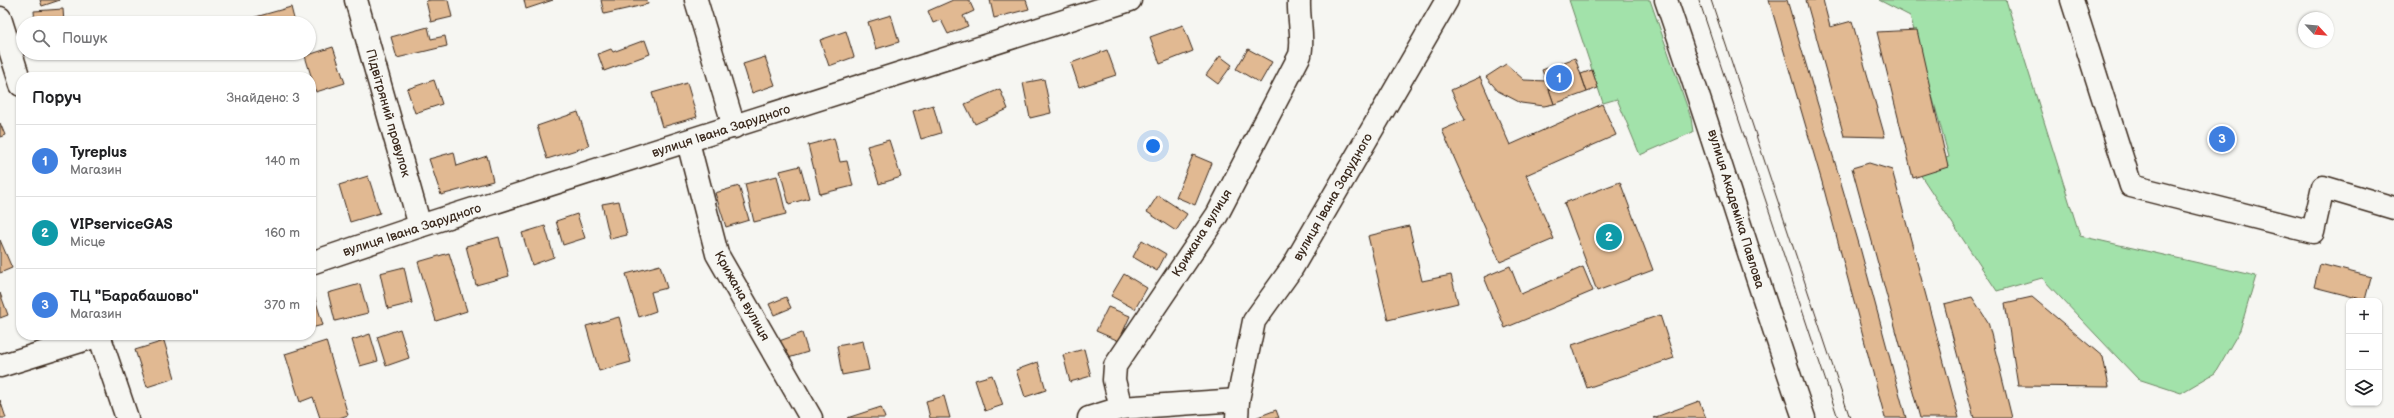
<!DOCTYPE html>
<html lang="uk">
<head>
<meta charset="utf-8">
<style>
	:root { --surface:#fff; --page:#f2f2f2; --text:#202124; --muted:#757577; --line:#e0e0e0; --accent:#ea580c }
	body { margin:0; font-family:"Balsamiq Sans",sans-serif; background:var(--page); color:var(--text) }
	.controls { position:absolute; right:12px; bottom:12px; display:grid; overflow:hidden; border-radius:8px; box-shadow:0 1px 3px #0004 }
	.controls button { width:36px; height:36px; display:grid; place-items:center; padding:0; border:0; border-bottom:1px solid var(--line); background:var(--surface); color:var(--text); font:20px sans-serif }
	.compass { position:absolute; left:2298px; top:12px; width:36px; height:36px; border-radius:50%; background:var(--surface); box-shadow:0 1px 3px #0004; rotate:116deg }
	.you { position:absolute; left:1153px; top:146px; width:14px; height:14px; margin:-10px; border:3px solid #fff; border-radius:50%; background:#1a73e8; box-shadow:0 0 0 6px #1a73e833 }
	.badge { display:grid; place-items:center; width:26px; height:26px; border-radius:50%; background:var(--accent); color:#fff; font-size:13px; font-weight:700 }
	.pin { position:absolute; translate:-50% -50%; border:2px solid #fff; box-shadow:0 1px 4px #0006 }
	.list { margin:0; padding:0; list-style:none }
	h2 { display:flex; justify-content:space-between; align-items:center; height:52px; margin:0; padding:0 16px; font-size:17px }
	h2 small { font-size:13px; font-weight:400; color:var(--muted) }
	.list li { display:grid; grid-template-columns:26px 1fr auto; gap:12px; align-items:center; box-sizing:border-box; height:72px; padding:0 16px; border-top:1px solid var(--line) }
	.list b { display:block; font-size:15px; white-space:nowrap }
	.list p { margin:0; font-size:13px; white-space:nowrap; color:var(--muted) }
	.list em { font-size:13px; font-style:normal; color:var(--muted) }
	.icon { flex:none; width:22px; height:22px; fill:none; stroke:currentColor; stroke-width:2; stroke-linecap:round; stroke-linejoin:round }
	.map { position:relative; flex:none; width:2394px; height:418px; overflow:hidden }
	.search { position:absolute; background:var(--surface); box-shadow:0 1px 3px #0004; left:16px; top:16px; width:300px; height:44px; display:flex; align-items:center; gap:10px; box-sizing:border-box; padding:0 14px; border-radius:22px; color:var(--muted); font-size:15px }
	.panel { position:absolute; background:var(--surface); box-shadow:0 1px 3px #0004; left:16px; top:72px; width:300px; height:268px; border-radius:16px }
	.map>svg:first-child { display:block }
</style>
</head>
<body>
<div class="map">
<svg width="2394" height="418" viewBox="0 0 2394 418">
	<rect width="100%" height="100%" fill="#f6f6f2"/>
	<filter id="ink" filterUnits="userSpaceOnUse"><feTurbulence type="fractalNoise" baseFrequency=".025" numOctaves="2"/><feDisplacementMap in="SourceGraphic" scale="8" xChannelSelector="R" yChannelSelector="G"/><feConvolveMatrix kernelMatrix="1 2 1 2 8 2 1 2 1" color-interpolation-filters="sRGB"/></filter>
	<g filter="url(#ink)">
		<g fill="#a2e2aa" stroke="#6e8664">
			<path d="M 1569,0 L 1650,0 L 1691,118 L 1693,132 L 1640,155 L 1617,99 L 1603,103 Z"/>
			<path d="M 1879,0 L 2006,0 L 2080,236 L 2256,276 L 2240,330 L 2215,373 L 2181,393 L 2138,379 L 2042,278 L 1997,291 L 1916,168 L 1949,157 L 1910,16 Z"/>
		</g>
		<g fill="#e1b992" stroke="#3b2a1e">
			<path d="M 40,0 L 60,0 L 42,6 Z"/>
			<path d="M 431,0 L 448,0 L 452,17 L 431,22 L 426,1 Z"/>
			<path d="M 524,0 L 553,0 L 526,9 Z"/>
			<path d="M 601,0 L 647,0 L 648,4 L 604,14 Z"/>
			<path d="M 953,0 L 969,0 L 974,11 L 963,16 L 968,26 L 948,34 L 941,20 L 933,23 L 928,11 Z"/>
			<path d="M 990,0 L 1026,0 L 1029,9 L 994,18 Z"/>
			<path d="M 1769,0 L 1787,0 L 1859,244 L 1906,418 L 1885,418 L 1822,182 Z"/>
			<path d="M 1806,0 L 1823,0 L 1830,27 L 1852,21 L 1885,137 L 1844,136 Z"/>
			<path d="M 291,7 L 295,23 L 246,23 L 245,20 Z"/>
			<path d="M 63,9 L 64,23 L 35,23 L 34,11 Z"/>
			<path d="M 891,15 L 899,42 L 876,49 L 868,22 Z"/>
			<path d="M 1183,25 L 1193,51 L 1160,64 L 1150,37 Z"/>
			<path d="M 428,27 L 431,39 L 445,36 L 447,46 L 397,58 L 391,37 Z"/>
			<path d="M 1917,30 L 1948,167 L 1913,178 L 1877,32 Z"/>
			<path d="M 846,31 L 854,57 L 829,66 L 820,40 Z"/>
			<path d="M 645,40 L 650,54 L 604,71 L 598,54 L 611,49 L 613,52 Z"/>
			<path d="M 333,47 L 345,83 L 316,92 L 305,56 Z"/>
			<path d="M 1248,49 L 1272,62 L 1260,83 L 1236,69 Z"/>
			<path d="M 1107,50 L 1116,75 L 1079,87 L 1071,63 Z"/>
			<path d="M 1220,56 L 1232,65 L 1218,84 L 1206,75 Z"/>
			<path d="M 765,57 L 775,85 L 752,93 L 743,64 Z"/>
			<path d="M 1575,58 L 1587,92 L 1554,104 L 1542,70 Z"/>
			<path d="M 1506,64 L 1524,80 L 1546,81 L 1554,104 L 1544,106 L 1521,103 L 1498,91 L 1486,77 Z"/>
			<path d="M 1592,70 L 1598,88 L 1587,92 L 1581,74 Z"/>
			<path d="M 1480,77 L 1510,145 L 1602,104 L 1616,135 L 1526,175 L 1554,239 L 1500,262 L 1442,130 L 1465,120 L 1451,90 Z"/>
			<path d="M 1044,79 L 1051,113 L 1030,118 L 1023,83 Z"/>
			<path d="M 434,80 L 442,104 L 415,113 L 407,89 Z"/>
			<path d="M 687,83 L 697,117 L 662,127 L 652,93 Z"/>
			<path d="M 1000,89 L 1008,109 L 975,124 L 965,104 Z"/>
			<path d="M 933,105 L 941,133 L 921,139 L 913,111 Z"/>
			<path d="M 578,112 L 589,146 L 547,159 L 537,126 Z"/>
			<path d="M 0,123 L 5,135 L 0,137 Z"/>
			<path d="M 834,138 L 840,162 L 847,161 L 853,186 L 820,194 L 808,145 Z"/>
			<path d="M 889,140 L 901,177 L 879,184 L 867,146 Z"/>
			<path d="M 454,152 L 457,166 L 487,156 L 493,181 L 441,195 L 429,159 Z"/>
			<path d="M 1193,155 L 1212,163 L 1195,205 L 1176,197 Z"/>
			<path d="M 1869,163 L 1892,170 L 1959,418 L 1920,418 L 1852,168 Z"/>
			<path d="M 800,166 L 809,198 L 789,204 L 780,171 Z"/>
			<path d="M 368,176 L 380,213 L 350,222 L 339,185 Z"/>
			<path d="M 777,176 L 786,214 L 754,222 L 745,184 Z"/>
			<path d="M 1620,182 L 1653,270 L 1597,291 L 1564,203 Z"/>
			<path d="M 739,186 L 749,220 L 726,227 L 715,193 Z"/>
			<path d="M 1158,195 L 1187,214 L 1176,231 L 1147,212 Z"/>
			<path d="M 619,201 L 627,235 L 610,239 L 602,204 Z"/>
			<path d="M 577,214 L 585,238 L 563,245 L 556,221 Z"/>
			<path d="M 545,226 L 554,257 L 532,265 L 522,233 Z"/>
			<path d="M 1409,226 L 1422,281 L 1451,275 L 1458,303 L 1388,320 L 1368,236 Z"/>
			<path d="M 499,237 L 509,276 L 476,285 L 466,246 Z"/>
			<path d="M 0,240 L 12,268 L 0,273 Z"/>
			<path d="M 1142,240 L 1166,254 L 1157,271 L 1133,257 Z"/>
			<path d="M 449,253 L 467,311 L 436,321 L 418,262 Z"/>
			<path d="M 2320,264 L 2371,277 L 2365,300 L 2314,287 Z"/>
			<path d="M 660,265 L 667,288 L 651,292 L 656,311 L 639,317 L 626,274 Z"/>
			<path d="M 1510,266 L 1521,294 L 1583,267 L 1593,291 L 1505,328 L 1484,277 Z"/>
			<path d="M 404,267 L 412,303 L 388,309 L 380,273 Z"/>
			<path d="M 1124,274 L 1147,288 L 1135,309 L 1111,296 Z"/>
			<path d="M 360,284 L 368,313 L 335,321 L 328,293 Z"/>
			<path d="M 311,292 L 313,292 L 323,325 L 311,328 Z"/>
			<path d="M 0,293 L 8,315 L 0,318 Z"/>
			<path d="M 786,297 L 791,308 L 774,315 L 769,304 Z"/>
			<path d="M 1972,297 L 1988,322 L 2012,418 L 1974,418 L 1944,304 Z"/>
			<path d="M 2032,297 L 2103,357 L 2109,387 L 2018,386 L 2005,303 Z"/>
			<path d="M 1108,307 L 1130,316 L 1119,341 L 1096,331 Z"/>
			<path d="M 1660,315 L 1674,358 L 1587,388 L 1572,345 Z"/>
			<path d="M 619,317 L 631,362 L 599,371 L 586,326 Z"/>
			<path d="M 400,329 L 409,358 L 386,366 L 377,337 Z"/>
			<path d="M 802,333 L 808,352 L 785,359 L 779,341 Z"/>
			<path d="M 370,334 L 378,361 L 360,366 L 352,340 Z"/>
			<path d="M 164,341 L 175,378 L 147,387 L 135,350 Z"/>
			<path d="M 326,341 L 348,415 L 339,418 L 320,418 L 313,397 L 300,402 L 285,354 Z"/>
			<path d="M 863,341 L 869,370 L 842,375 L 837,346 Z"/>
			<path d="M 1084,349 L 1091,376 L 1070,382 L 1063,355 Z"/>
			<path d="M 1038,362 L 1046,390 L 1025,397 L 1016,370 Z"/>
			<path d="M 992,375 L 1003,405 L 985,411 L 975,380 Z"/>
			<path d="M 944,396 L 950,418 L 930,418 L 926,401 Z"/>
			<path d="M 0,400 L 6,418 L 0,418 Z"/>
			<path d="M 1699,401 L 1706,418 L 1653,418 Z"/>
			<path d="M 881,407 L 885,418 L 847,418 Z"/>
			<path d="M 1276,410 L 1279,418 L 1255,418 Z"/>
		</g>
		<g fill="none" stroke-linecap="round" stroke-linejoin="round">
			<g stroke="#3b2a1e" stroke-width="25">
				<g id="minor">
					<path d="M 356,0 L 420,226"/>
					<path d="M 696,0 L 734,127"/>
					<path d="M 2072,0 L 2131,186 L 2313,232 L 2323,187 L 2394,208"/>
					<path d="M 0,18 L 21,85"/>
					<path d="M 688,142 L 717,254 L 811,418"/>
					<path d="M 311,263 L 420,226 L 1130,0"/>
					<path d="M 99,335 L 127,418"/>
					<path d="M 0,366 L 100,335"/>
					<path d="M 1121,408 L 1238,400"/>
					<path d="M 1089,418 L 1121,408 L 1114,380 L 1115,366 L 1217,215 L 1300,55 C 1304,37 1298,19 1299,0"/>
					<path d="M 1237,418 L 1238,400 L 1254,321 L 1292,268 L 1447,0"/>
				</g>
			</g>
			<g stroke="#3b2a1e" stroke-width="25">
				<path id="major" d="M 1666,0 C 1714,139 1756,280 1804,418"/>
			</g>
			<use href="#minor" stroke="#f6f6f2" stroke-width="22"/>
			<use href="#major" stroke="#f6f6f2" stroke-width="22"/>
			<g stroke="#3b2a1e" stroke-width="1">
				<path d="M 1699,0 L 1838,418"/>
				<path d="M 1711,0 L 1850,418"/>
			</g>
		</g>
	</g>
	<g text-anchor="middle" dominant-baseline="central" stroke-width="4" stroke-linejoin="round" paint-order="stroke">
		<g font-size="13" fill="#3b2a1e" stroke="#f6f6f2">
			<text transform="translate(388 113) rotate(74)">Підвітряний провулок</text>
			<text transform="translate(721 131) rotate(-18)">вулиця Івана Зарудного</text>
			<text transform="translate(1333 197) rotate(-60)">вулиця Івана Зарудного</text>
			<text transform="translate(1736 209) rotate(73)">вулиця Академіка Павлова</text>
			<text transform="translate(412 230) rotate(-18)">вулиця Івана Зарудного</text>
			<text transform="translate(1202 233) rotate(-58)">Крижана вулиця</text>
			<text transform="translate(742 296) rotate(61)">Крижана вулиця</text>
		</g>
	</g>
</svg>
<div class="controls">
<button>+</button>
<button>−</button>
<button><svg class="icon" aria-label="layers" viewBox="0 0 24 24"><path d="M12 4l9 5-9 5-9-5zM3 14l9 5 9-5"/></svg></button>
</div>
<svg class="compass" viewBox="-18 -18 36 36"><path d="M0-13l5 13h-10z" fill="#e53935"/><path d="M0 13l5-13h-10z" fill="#757577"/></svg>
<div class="you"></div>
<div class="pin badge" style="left:1559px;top:78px;background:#3f7fe0">1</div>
<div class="pin badge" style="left:1609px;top:237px;background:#0f9aa8">2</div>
<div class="pin badge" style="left:2222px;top:139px;background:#3f7fe0">3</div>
<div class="search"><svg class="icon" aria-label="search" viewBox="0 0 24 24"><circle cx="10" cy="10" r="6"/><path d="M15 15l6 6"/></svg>Пошук</div>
<section class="panel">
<h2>Поруч<small>Знайдено: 3</small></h2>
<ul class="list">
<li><span class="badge" style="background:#3f7fe0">1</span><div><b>Tyreplus</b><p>Магазин</p></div><em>140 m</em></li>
<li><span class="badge" style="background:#0f9aa8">2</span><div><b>VIPserviceGAS</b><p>Місце</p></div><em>160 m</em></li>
<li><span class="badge" style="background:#3f7fe0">3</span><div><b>ТЦ &quot;Барабашово&quot;</b><p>Магазин</p></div><em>370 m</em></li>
</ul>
</section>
</div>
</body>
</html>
